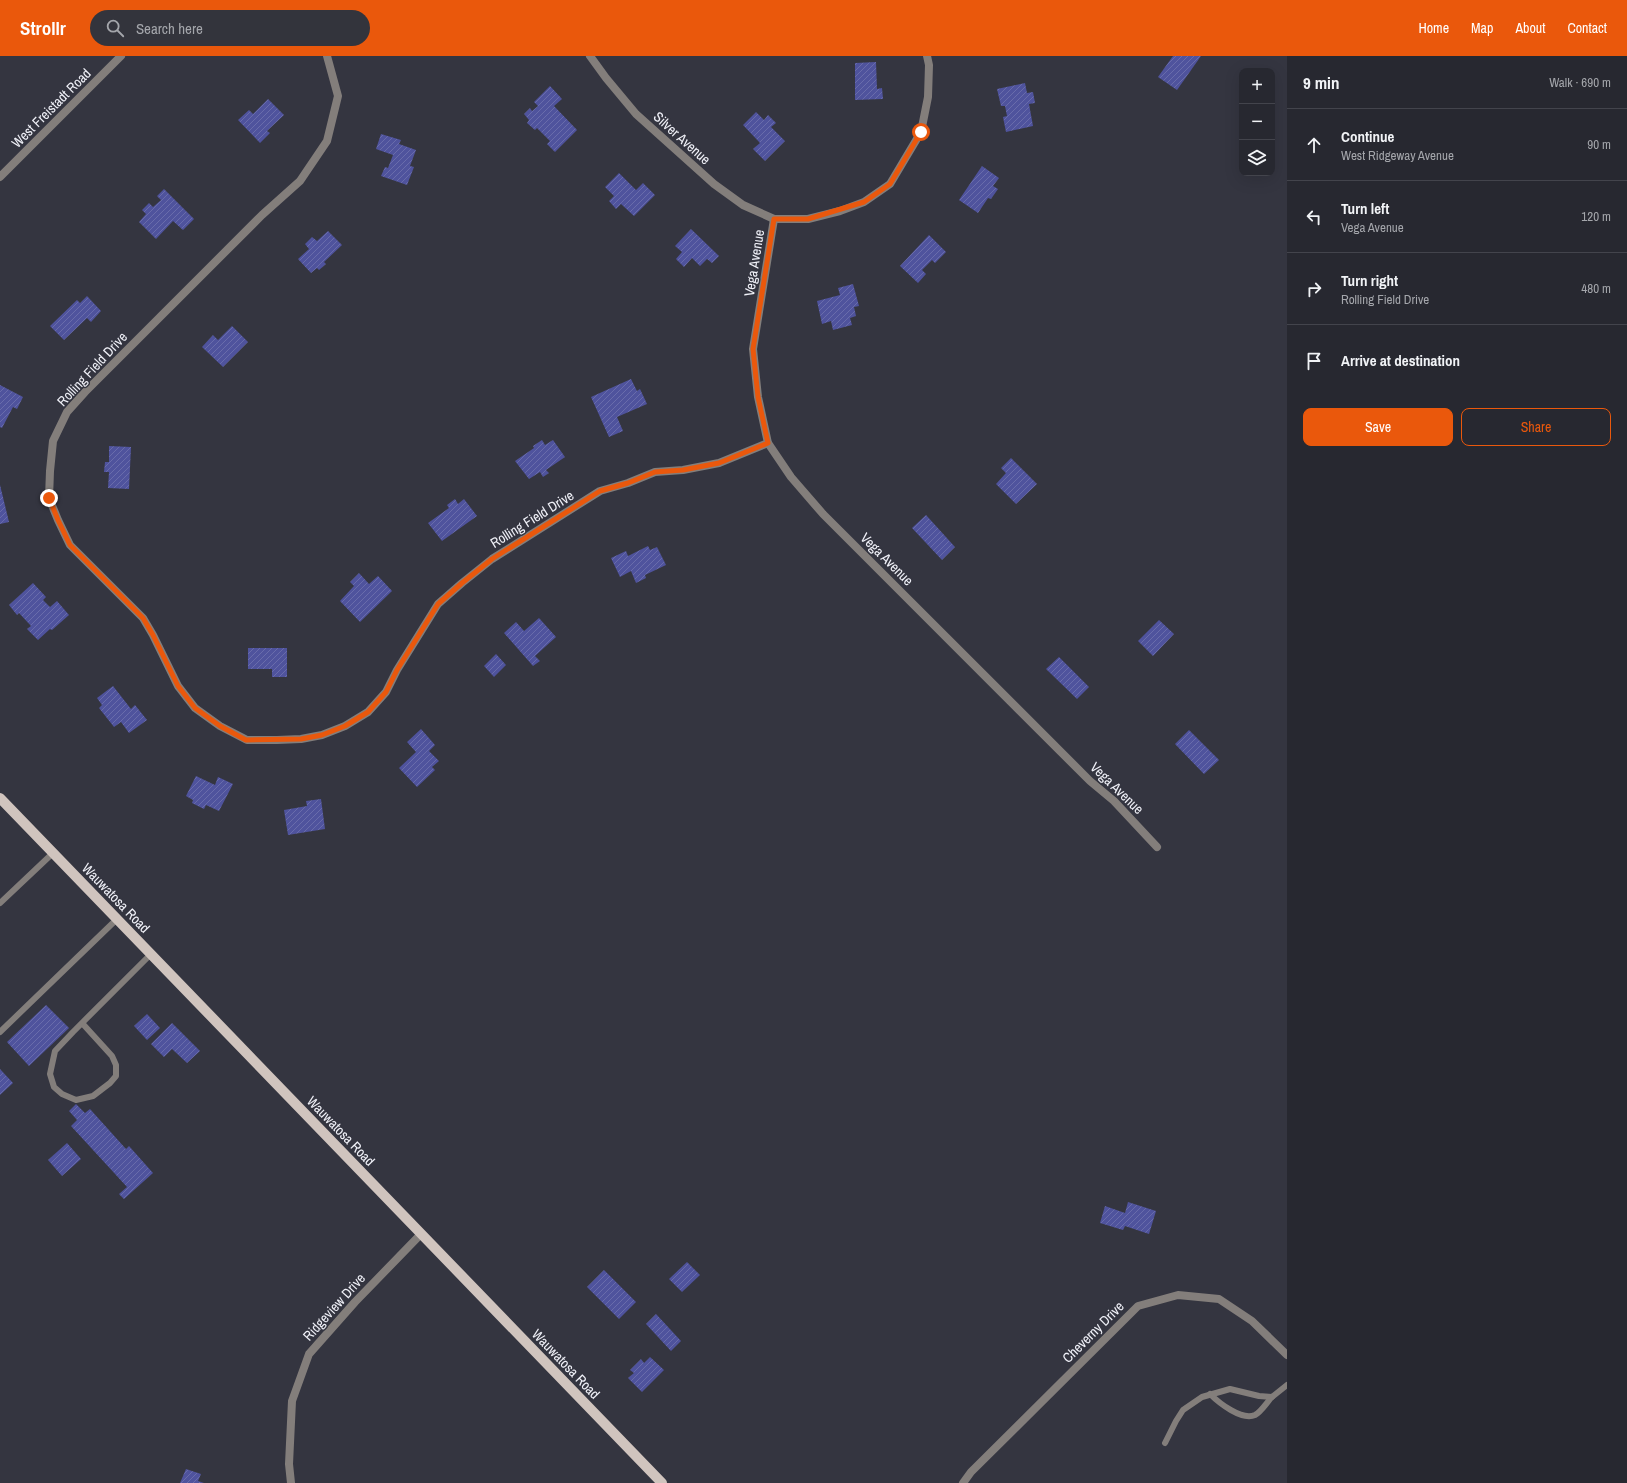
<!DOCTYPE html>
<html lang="en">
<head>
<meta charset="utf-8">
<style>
	:root { --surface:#272830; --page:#33343c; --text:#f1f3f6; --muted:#a4a6ab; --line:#43444c; --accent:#ea580c }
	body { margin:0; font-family:"Archivo Narrow",sans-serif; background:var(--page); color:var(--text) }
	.controls { position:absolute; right:12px; top:12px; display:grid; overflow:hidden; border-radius:8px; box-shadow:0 4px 16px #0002 }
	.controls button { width:36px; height:36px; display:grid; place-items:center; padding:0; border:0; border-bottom:1px solid var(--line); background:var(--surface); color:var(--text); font:20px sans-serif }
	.stop { position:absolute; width:12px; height:12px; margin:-9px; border:3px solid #ea580c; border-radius:50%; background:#fff }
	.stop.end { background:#ea580c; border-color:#fff; box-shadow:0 1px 4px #0008 }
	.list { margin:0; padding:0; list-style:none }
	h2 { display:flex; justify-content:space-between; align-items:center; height:52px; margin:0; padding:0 16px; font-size:17px }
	h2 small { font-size:13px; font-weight:400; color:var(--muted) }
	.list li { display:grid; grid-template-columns:26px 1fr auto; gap:12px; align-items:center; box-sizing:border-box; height:72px; padding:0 16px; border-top:1px solid var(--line) }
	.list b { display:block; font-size:15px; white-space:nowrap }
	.list p { margin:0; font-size:13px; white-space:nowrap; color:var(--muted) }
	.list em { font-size:13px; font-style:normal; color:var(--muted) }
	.actions { display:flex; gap:8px; padding:12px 16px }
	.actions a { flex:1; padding:9px 0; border:1px solid var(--accent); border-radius:8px; text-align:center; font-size:14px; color:var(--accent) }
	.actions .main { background:var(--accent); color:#fff }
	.icon { flex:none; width:22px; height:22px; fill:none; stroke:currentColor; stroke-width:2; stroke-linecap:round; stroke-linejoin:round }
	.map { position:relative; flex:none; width:1287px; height:1427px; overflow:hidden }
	header { display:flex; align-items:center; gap:24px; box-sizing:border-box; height:56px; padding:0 20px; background:var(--accent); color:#fff }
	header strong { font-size:19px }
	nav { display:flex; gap:22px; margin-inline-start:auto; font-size:14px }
	.search { width:280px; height:36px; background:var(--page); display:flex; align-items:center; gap:10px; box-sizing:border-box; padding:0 14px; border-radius:22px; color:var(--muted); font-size:15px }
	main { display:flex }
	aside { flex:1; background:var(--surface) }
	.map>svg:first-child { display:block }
</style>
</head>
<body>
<header>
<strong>Strollr</strong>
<div class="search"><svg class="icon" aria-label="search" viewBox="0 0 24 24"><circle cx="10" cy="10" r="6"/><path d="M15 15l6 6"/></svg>Search here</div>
<nav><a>Home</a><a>Map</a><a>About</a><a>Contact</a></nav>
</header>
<main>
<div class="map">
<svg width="1287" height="1427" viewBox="0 0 1287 1427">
	<defs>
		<pattern id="building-hatch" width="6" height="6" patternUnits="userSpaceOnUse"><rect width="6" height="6" fill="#4f539d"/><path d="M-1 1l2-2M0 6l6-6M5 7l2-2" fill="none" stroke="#696cab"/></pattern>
	</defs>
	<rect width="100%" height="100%" fill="#343540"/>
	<g fill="url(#building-hatch)">
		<path d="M 1173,0 L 1201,0 L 1177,34 L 1158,21 Z"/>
		<path d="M 876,6 L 877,33 L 882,32 L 883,43 L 855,44 L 855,7 Z"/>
		<path d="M 1025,27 L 1027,37 L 1033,36 L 1035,47 L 1029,48 L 1033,70 L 1006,76 L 1003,61 L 1007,60 L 1005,50 L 1001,50 L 997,33 Z"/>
		<path d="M 550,30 L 562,43 L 554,50 L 577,74 L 555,96 L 547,88 L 550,85 L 537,72 L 535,74 L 527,67 L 529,64 L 524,58 L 530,52 L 532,55 L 538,50 L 534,46 Z"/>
		<path d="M 268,43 L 284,59 L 267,75 L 270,77 L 260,87 L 238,64 L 249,54 L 253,58 Z"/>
		<path d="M 756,56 L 764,64 L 768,59 L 776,67 L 771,71 L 785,85 L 765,105 L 753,93 L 760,87 L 743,69 Z"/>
		<path d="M 381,78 L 401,84 L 399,88 L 416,94 L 410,110 L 414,111 L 407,129 L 381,120 L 385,111 L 388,112 L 393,99 L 376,93 Z"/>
		<path d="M 982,110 L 999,122 L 993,130 L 998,133 L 991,143 L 988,142 L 978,157 L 959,144 Z"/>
		<path d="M 619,117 L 636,134 L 643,127 L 655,139 L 634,160 L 621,148 L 616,153 L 609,145 L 614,140 L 605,131 Z"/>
		<path d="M 164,133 L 194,163 L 183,174 L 173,165 L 156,183 L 139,166 L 146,158 L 142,154 L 149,147 L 153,151 L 161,144 L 157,140 Z"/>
		<path d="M 691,173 L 719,200 L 712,207 L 707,203 L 700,210 L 692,202 L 684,211 L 676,203 L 682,196 L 675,190 Z"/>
		<path d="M 328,175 L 342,189 L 324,206 L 326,208 L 319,214 L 317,212 L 311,217 L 298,203 L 309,193 L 305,188 L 312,181 L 317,185 Z"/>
		<path d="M 929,179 L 946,196 L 935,207 L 932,204 L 922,214 L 926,218 L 918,227 L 900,210 Z"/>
		<path d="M 853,228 L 859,250 L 854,251 L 856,260 L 850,262 L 852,269 L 833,274 L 831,265 L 822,268 L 817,245 L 840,239 L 838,232 Z"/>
		<path d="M 87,240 L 101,255 L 91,266 L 87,262 L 64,284 L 50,270 L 77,244 L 80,247 Z"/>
		<path d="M 232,270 L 248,286 L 223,311 L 202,291 L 213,279 L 218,284 Z"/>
		<path d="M 631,323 L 637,335 L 640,333 L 647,348 L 617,361 L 623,375 L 609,381 L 591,341 Z"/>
		<path d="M 0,329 L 23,341 L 17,353 L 13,351 L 2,372 L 0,371 Z"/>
		<path d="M 542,384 L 545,389 L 553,384 L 565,401 L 546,414 L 549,417 L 543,421 L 540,416 L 529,423 L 515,405 L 534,392 L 533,390 Z"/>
		<path d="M 109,390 L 131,391 L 129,433 L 108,432 L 109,416 L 104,416 L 105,406 L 109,406 Z"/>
		<path d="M 1011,402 L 1037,428 L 1016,448 L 996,428 L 1006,417 L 1001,412 Z"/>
		<path d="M 0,429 L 9,466 L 0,468 Z"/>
		<path d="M 455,443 L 458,448 L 464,443 L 477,460 L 442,485 L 428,467 L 449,452 L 447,449 Z"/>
		<path d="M 926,459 L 955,491 L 942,504 L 912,472 Z"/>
		<path d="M 648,490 L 650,494 L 657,491 L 666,509 L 645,519 L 646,522 L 636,527 L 631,515 L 620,521 L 611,502 L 626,495 L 628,500 Z"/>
		<path d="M 359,517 L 369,528 L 378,520 L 392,535 L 360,566 L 340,545 L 354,530 L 350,526 Z"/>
		<path d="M 33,527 L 46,541 L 43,544 L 50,551 L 57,545 L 69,559 L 52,574 L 50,573 L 38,584 L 27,573 L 31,570 L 19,557 L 17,559 L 9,549 Z"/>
		<path d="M 539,562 L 556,581 L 535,600 L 540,605 L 533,610 L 504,577 L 516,566 L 524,575 Z"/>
		<path d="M 1159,564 L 1174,578 L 1153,600 L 1138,585 Z"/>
		<path d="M 248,592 L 287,592 L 287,621 L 272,621 L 272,613 L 248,613 Z"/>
		<path d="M 496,598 L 506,609 L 494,621 L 484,610 Z"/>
		<path d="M 1059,601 L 1089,631 L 1077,643 L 1046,613 Z"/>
		<path d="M 113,630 L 131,653 L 135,649 L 147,664 L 129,677 L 121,666 L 114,671 L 99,652 L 102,649 L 97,642 Z"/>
		<path d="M 421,673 L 435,689 L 429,695 L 439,705 L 432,711 L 435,714 L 417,731 L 399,712 L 416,696 L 407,686 Z"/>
		<path d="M 1189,674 L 1219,704 L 1204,718 L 1175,688 Z"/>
		<path d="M 196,720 L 215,729 L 218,721 L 233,728 L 219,755 L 206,749 L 204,753 L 192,747 L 193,744 L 186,740 Z"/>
		<path d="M 321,743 L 325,773 L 288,779 L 284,754 L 307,750 L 306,745 Z"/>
		<path d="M 46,949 L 69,972 L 29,1010 L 7,986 Z"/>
		<path d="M 147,958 L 160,972 L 147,984 L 134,970 Z"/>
		<path d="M 172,967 L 200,995 L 187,1007 L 172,993 L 164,1001 L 151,988 Z"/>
		<path d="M 0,1013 L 13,1027 L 0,1039 Z"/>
		<path d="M 76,1048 L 85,1057 L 90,1053 L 126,1093 L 129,1090 L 153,1117 L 124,1143 L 119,1138 L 127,1131 L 71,1070 L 77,1064 L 69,1055 Z"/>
		<path d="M 67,1087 L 81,1103 L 62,1120 L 48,1104 Z"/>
		<path d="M 1128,1146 L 1156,1155 L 1149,1178 L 1125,1170 L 1123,1174 L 1100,1167 L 1105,1150 L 1125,1157 Z"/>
		<path d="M 687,1206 L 700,1219 L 682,1236 L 669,1223 Z"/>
		<path d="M 604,1214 L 636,1246 L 619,1263 L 587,1231 Z"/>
		<path d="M 656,1258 L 681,1285 L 671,1295 L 646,1268 Z"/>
		<path d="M 650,1301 L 664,1314 L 642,1336 L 628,1322 L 634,1317 L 630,1314 L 641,1303 L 644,1307 Z"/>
		<path d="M 186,1413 L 201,1418 L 198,1425 L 204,1427 L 180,1427 Z"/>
	</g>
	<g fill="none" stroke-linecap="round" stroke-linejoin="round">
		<g stroke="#837e7b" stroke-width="6">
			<path d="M 0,847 L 53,797"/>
			<path d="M 82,967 L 112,1000 L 116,1009 L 116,1020 L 110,1027 L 93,1040 L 76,1044 L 62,1038 L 54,1031 L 50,1018 L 55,995 L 73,976 L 151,898"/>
			<path d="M 0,976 L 117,863"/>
			<path d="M 1210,1338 C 1219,1347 1242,1365 1255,1359 C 1261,1356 1267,1346 1272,1341"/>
			<path d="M 1165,1387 L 1176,1365 L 1183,1354 L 1202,1341 L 1230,1333 L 1259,1340 L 1272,1341 L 1287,1329"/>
		</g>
		<g stroke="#837e7b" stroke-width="8">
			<path d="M 327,0 L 338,40 L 327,85 L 300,125 L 262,159 L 85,336 L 67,356 L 53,385 L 50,415 L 49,442 L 58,464 L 70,489 L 143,562 L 153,579 L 178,630 L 195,652 L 220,670 L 247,684 L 277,684 L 301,683 L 322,679 L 345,670 L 368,656 L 386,636 L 397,614 L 438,548 L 462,527 L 492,503 L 600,435 L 628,427 L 655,416 L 683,414 L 719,407 L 768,387"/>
			<path d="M 590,0 L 606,22 L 636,58 L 714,128 L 743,149 L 774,163 L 808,163 L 840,155 L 864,146 L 890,128 L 921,76 L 928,41 L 929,9 L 927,0"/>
			<path d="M 774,163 L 753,293 L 758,341 L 768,387 L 791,421 L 823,458 L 1090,725 L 1114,745 L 1157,791"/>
			<path d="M 291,1427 L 289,1408 L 292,1345 L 309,1298 L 355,1246 L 421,1178"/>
			<path d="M 963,1427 L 971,1416 L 1138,1250 L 1178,1239 L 1219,1243 L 1252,1265 L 1287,1299"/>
		</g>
		<path stroke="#837e7b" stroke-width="8" d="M 0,121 L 121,0"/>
		<path stroke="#d0c4be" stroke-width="10" d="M 0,742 L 662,1427"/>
	</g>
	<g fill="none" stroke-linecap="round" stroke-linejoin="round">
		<path stroke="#ea580c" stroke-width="5" d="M 49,442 L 58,464 L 70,489 L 143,562 L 153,579 L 178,630 L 195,652 L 220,670 L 246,684 L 301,683 L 322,679 L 345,670 L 368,656 L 386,636 L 397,614 L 438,548 L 462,527 L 492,503 L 600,435 L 628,427 L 655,416 L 683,414 L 719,407 L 768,387 L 758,341 L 753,293 L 774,163 L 808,163 L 864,146 L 890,128 L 921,76"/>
	</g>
	<g text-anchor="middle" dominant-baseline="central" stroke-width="3" stroke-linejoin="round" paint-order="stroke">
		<g font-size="14" fill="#f0f1f8" stroke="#343540">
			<text transform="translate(51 52) rotate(-45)">West Freistadt Road</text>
			<text transform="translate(682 82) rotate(42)">Silver Avenue</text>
			<text transform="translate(754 207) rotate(-81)">Vega Avenue</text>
			<text transform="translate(92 313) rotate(-47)">Rolling Field Drive</text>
			<text transform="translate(532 463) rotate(-32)">Rolling Field Drive</text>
			<text transform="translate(887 503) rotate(45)">Vega Avenue</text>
			<text transform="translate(1117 732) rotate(44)">Vega Avenue</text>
			<text transform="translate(116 842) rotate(46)">Wauwatosa Road</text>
			<text transform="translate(341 1075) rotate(46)">Wauwatosa Road</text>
			<text transform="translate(334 1251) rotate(-48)">Ridgeview Drive</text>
			<text transform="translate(1093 1276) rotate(-45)">Cheverny Drive</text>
			<text transform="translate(566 1308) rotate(46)">Wauwatosa Road</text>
		</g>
	</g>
</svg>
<div class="controls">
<button>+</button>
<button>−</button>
<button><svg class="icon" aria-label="layers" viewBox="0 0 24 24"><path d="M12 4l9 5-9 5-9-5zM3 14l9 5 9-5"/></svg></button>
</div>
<div class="stop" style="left:921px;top:76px"></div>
<div class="stop end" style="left:49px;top:442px"></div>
</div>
<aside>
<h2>9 min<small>Walk · 690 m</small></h2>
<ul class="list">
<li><svg class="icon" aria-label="ahead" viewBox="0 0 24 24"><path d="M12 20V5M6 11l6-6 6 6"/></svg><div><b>Continue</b><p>West Ridgeway Avenue</p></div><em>90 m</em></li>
<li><svg class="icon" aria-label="left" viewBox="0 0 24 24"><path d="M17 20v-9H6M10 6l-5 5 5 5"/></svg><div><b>Turn left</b><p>Vega Avenue</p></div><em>120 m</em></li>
<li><svg class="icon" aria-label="right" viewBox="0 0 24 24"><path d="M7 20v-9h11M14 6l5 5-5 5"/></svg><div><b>Turn right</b><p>Rolling Field Drive</p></div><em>480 m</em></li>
<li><svg class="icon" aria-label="arrive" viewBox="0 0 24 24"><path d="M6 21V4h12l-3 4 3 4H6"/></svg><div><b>Arrive at destination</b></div></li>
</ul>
<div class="actions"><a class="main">Save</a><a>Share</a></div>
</aside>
</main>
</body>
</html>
